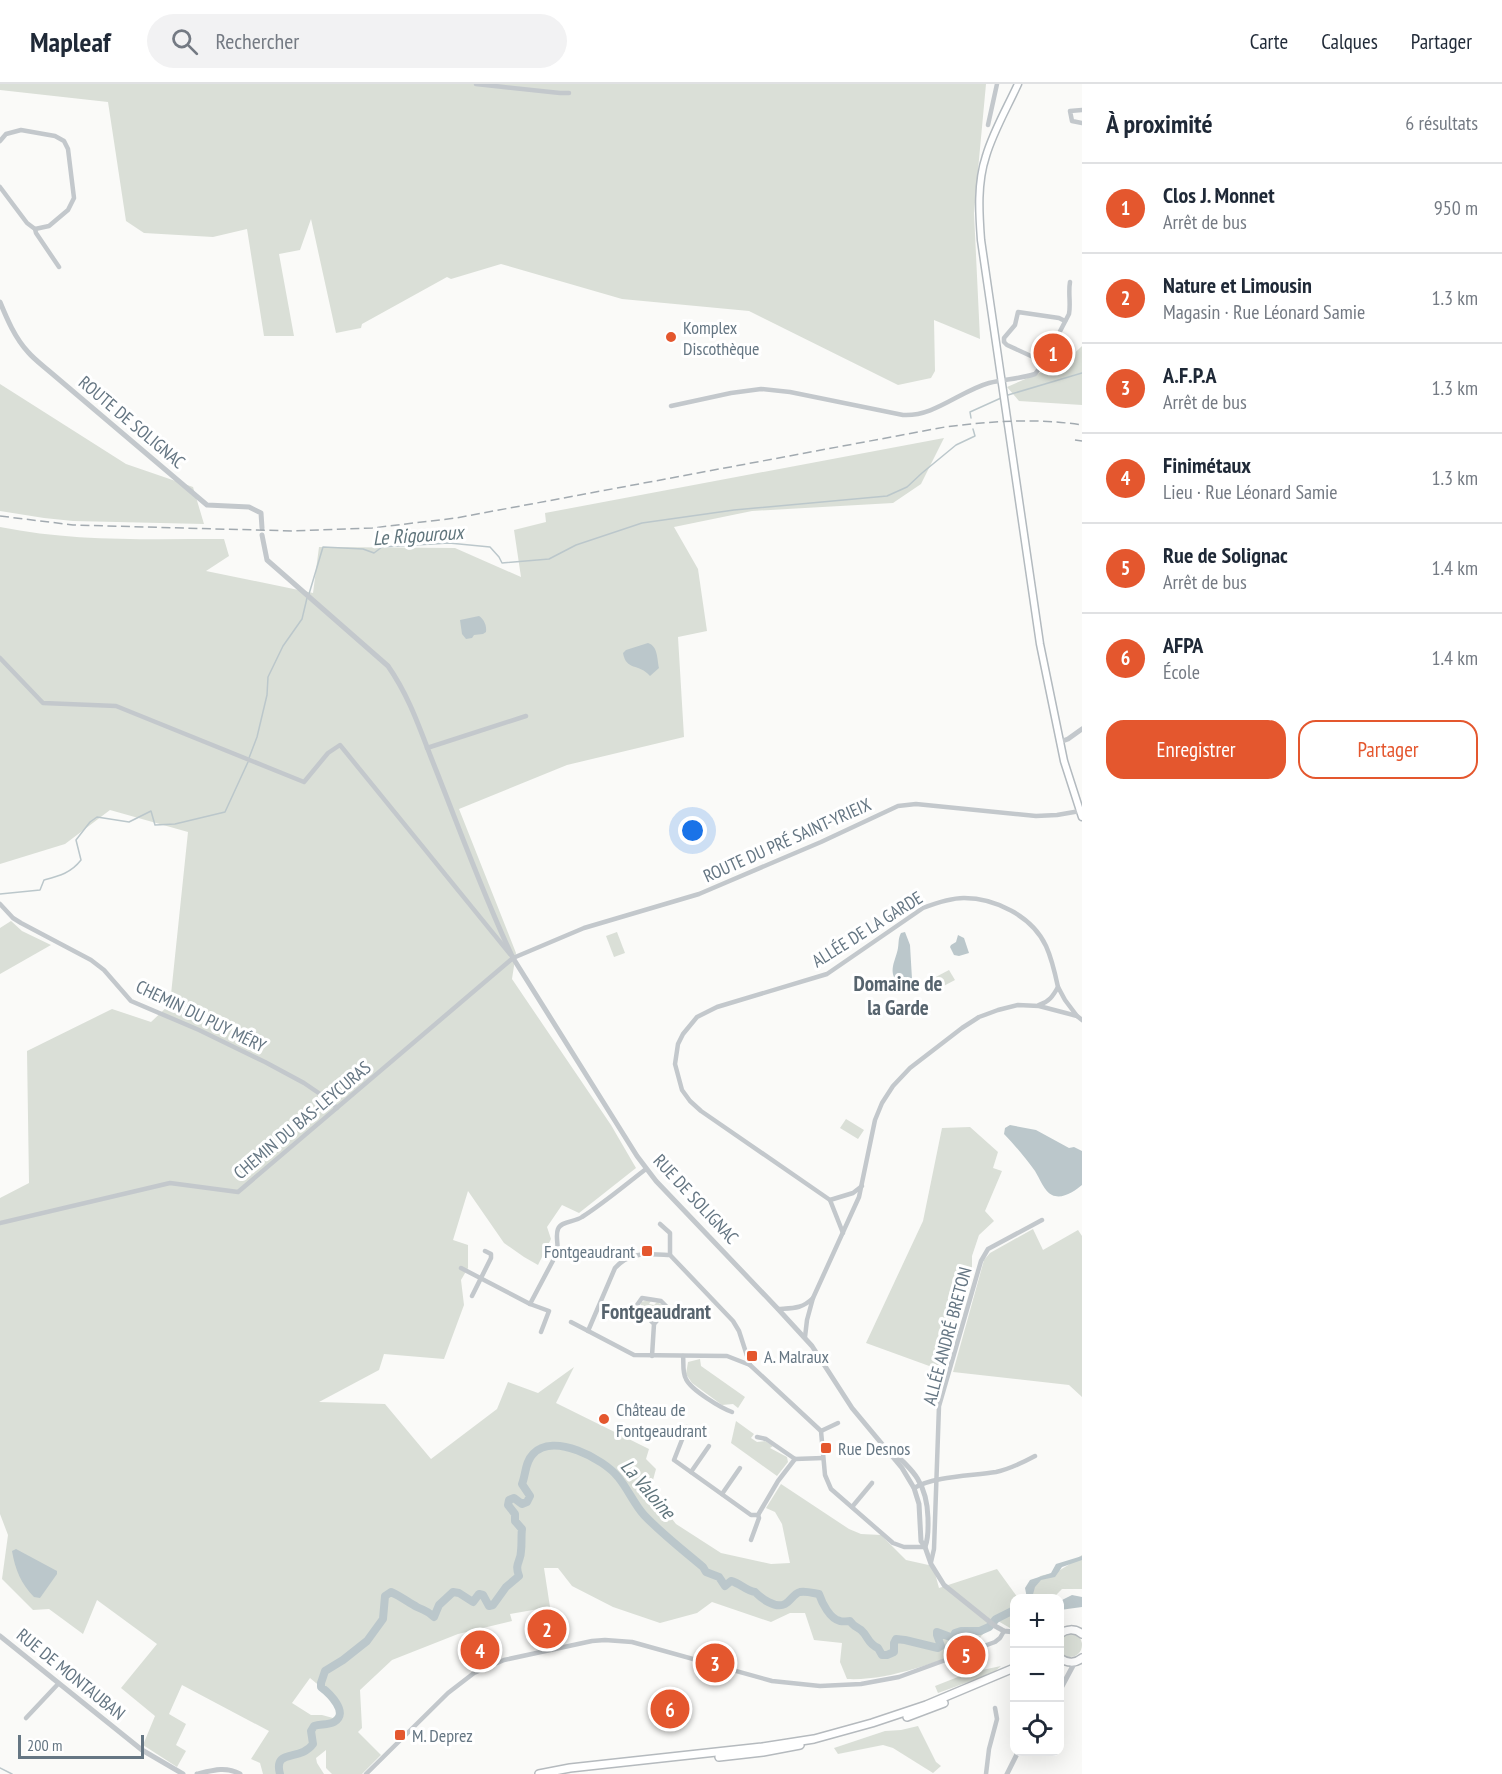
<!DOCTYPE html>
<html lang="fr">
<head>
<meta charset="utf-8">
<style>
	:root { --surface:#fff; --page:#f2f2f3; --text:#1f2937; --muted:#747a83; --line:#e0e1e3; --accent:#e4572e }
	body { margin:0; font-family:"PT Sans Narrow",sans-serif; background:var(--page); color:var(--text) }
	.controls { position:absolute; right:18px; bottom:18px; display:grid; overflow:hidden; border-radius:12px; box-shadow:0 6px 24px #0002 }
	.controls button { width:54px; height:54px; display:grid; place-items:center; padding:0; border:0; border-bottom:2px solid var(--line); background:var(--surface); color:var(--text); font:30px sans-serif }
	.scale { position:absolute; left:18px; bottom:15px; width:126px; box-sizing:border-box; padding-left:6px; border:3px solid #657683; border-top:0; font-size:16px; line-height:21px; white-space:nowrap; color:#657683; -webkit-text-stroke:4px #fff; paint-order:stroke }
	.you { position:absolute; left:693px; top:747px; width:21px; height:21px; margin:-15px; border:4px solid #fff; border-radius:50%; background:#1a73e8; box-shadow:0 0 0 9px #1a73e833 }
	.badge { display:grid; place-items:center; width:39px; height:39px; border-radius:50%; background:var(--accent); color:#fff; font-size:20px; font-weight:700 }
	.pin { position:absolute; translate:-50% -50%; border:3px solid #fff; box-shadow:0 2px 6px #0006 }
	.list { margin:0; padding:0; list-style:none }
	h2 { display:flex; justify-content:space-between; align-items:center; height:78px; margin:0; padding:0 24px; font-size:26px }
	h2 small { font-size:20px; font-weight:400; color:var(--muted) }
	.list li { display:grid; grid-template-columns:39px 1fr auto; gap:18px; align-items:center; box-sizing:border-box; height:90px; padding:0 24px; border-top:2px solid var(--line) }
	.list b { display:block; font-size:22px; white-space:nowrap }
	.list p { margin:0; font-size:20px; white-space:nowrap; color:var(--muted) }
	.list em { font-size:20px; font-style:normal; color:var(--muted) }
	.actions { display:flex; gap:12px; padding:18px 24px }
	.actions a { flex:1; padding:14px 0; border:2px solid var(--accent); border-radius:18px; text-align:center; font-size:21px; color:var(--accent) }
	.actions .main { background:var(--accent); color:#fff }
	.icon { flex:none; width:33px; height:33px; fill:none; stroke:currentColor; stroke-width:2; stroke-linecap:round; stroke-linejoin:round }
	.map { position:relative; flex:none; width:1082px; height:1690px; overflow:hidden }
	header { display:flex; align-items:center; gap:36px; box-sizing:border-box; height:84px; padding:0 30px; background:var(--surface); border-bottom:2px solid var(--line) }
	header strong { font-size:28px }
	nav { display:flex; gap:33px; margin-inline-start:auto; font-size:21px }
	.search { width:420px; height:54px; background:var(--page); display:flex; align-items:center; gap:15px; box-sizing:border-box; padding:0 21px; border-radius:33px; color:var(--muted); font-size:22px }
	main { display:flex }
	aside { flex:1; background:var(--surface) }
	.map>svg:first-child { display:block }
</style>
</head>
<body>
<header>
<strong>Mapleaf</strong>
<div class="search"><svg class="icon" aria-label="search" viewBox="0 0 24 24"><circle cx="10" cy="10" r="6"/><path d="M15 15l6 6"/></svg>Rechercher</div>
<nav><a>Carte</a><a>Calques</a><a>Partager</a></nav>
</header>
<main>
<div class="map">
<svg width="1082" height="1690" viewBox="0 0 1082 1690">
	<rect width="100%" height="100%" fill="#fafaf8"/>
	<g fill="#dadfd7" fill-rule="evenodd">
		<path d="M 0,0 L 986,0 L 974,129 L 980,255 L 934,236 L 935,287 L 931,294 L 898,301 L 749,227 L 622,215 L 501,180 L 451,195 L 447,193 L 362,240 L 361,244 L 336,249 L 311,135 L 300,166 L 279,170 L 294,252 L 264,252 L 247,145 L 213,153 L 144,149 L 126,137 L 108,18 L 0,6 Z"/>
		<path d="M 1082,262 L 1082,321 L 1019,317 L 1007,303 L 1065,278 Z"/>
		<path d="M 0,300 L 126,380 L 193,403 L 204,440 L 73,437 L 44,434 L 0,427 Z"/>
		<path d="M 944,354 L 921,400 L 893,419 L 752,427 L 674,443 L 698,485 L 707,547 L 678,553 L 684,653 L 567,681 L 459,725 L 516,869 L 512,895 L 611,1041 L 636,1084 L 579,1129 L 562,1121 L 547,1143 L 551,1155 L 538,1181 L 524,1173 L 504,1159 L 468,1107 L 453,1156 L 468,1161 L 468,1184 L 461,1196 L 464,1221 L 444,1275 L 384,1270 L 379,1286 L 319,1318 L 385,1320 L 431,1375 L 497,1325 L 508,1298 L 538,1309 L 574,1283 L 556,1319 L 649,1365 L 646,1375 L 656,1385 L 650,1407 L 676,1440 L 721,1469 L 771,1480 L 790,1479 L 782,1440 L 775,1428 L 766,1424 L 781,1400 L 849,1445 L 861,1450 L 881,1451 L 906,1476 L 933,1482 L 939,1504 L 997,1485 L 1018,1514 L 1014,1514 L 1014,1544 L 1010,1544 L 998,1537 L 981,1552 L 974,1565 C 933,1578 890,1597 847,1595 L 840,1578 L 842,1559 L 814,1556 L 805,1529 L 790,1529 L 771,1538 L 712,1518 L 697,1529 L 660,1539 L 613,1523 L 572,1502 L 558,1484 L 544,1484 L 550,1523 L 510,1530 L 512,1537 L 458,1550 L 392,1576 L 360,1606 L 362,1644 L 358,1648 L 381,1671 L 362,1690 L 332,1690 L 326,1684 L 326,1666 L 316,1674 L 317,1679 L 324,1690 L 263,1690 L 260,1679 L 251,1675 L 269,1647 L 182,1601 L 169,1630 L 186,1640 L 176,1661 L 186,1667 L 177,1683 L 143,1661 L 155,1632 L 121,1604 L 157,1560 L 97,1516 L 83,1550 L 49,1525 L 33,1526 L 2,1495 L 8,1451 L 0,1430 L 0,1114 L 29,1099 L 27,967 L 112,925 L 151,938 L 170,920 L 188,748 L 110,726 L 65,760 L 0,780 L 0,443 C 74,458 149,455 224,455 L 229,472 L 206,487 L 313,509 L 319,463 L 455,464 L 521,493 L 514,446 L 546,438 L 545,429 ZM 310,1594 L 340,1619 L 337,1630 L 333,1634 L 322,1631 L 311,1631 L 292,1619 Z"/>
		<path d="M 11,837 L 22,847 L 51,861 L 0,890 L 0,844 Z"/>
		<path d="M 617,848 L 625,869 L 614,873 L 606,852 Z"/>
		<path d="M 949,886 L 955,896 L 936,906 L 930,896 Z"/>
		<path d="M 846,1035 L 864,1046 L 858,1055 L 840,1044 Z"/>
		<path d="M 970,1043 L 998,1068 L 993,1084 L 1002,1087 L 985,1127 L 994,1137 L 979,1151 L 972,1172 L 972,1193 L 943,1287 L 866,1259 L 923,1137 L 942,1044 Z"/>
		<path d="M 1033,1145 L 1043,1166 L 1078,1146 L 1082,1152 L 1082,1313 L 1069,1301 L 953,1288 L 984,1176 L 990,1169 Z"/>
		<path d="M 645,1217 L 651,1217 L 649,1220 L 654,1221 L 657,1218 L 664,1222 L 664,1226 L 656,1234 L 651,1235 L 640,1224 L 641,1218 Z"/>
		<path d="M 700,1275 L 701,1282 L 745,1313 L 738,1324 L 733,1320 L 722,1321 L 692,1299 L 686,1290 L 688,1278 Z"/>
		<path d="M 736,1337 L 754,1350 L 751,1354 L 757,1358 L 765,1357 L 773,1362 L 770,1364 L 787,1373 L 788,1378 L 777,1392 L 731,1359 Z"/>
		<path d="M 1082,1471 L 1082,1505 L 1062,1505 L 1053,1514 L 1020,1514 C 1030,1510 1030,1499 1039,1493 C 1043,1490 1048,1491 1053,1489 C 1063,1486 1073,1477 1082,1471 Z"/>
		<circle cx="1070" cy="1561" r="12"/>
		<path d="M 1001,1582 L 993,1589 L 938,1609 L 935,1602 L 968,1589 Z"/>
		<path d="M 918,1642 L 936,1678 L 941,1682 L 933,1689 L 893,1664 L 883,1661 L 838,1670 L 834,1664 L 885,1647 L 901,1646 Z"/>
	</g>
	<g fill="#bbc7cb">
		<path d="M 479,532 C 484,535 487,542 486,548 L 483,550 L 474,551 L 472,554 L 466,555 L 462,550 L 460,536 Z"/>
		<path d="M 648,559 C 658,562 657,575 659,584 L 650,592 C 639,579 626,587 623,569 L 626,566 Z"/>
		<path d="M 905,848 L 910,861 L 912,895 L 911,897 L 898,898 C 887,888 896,876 898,864 C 899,858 898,855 901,849 Z"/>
		<path d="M 958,851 L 964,854 L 969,869 L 959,872 L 954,871 L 950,863 L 951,861 L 956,858 Z"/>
		<path d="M 1010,1041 L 1036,1046 L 1069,1064 L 1074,1063 L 1082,1067 L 1082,1101 C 1075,1107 1062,1116 1052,1111 C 1044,1107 1040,1095 1035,1087 C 1026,1075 1015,1061 1004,1050 L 1005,1044 Z"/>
		<path d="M 16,1465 L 57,1487 L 57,1490 L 40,1514 L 34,1513 C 21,1500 15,1485 12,1467 Z"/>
		<path d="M 1082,1472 L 1082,1476 L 1062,1483 L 1055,1493 L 1041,1496 L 1035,1503 L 1032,1514 L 1027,1514 L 1025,1504 L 1030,1496 L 1051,1489 L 1056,1480 Z"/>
		<path d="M 1072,1511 L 1082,1513 L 1082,1523 L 1060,1526 L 1060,1517 Z"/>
	</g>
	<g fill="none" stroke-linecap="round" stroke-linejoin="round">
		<g stroke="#bbc7cb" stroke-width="1.5">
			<path d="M 1008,311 L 1082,289"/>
			<path d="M 971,334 L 970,328 L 1001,314"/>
			<path d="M 309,510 L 323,463 L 363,465 L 374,469 L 382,463 L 449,459 L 490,463 L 499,473 L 502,479 L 549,475 L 576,461 L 642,439 L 734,426 L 887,412 L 907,403 L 922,389 L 956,361 L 975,352 L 973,345"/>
			<path d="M 249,674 L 257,653 L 267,611 L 268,593 L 283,562 L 302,535 L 307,514"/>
			<path d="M 0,810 L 40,806 L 44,796 C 59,792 71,789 81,776 L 76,756 L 90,738 L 97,733 L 129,738 L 151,727 L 155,741 L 175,740 L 225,728 L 248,678"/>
			<path d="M 0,1684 L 12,1690"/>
		</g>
		<path stroke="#bbc7cb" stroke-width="8" d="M 280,1690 C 273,1664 300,1678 313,1660 L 311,1647 L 314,1642 C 320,1640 328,1641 334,1638 C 350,1629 329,1609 321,1603 L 321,1599 L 325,1587 L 343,1576 L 367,1557 L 383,1535 L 385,1512 L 391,1508 C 400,1512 408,1518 417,1523 C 425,1527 427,1526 434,1533 L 439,1521 L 453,1508 L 459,1509 L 473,1518 L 479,1510 L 483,1511 L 489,1522 L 493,1521 L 506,1503 L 519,1492 C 514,1479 521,1478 521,1467 C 522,1459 521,1452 522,1445 L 515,1437 L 515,1430 L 508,1421 L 509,1416 L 514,1414 L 522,1420 L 527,1418 L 530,1412 L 522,1400 C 526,1390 525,1378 533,1370 C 553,1348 604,1375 618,1393 C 628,1405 634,1420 644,1431 C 662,1450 683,1466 703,1483 L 706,1488 L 719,1493 L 725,1502 L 731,1497 C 740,1499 746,1507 755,1508 C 761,1514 775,1525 785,1520 C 791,1517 793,1510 800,1508 C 806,1507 813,1509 819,1510 C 822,1519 830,1535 840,1537 C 841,1538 849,1537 850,1537 C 853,1542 857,1543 861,1546 C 869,1553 867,1559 878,1564 L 882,1571 L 887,1571 L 894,1568 L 894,1559 L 896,1555 L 905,1556 L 938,1564 L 941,1562 L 937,1551 L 937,1548 L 953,1554 L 955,1549 L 961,1547 L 980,1547 L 989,1543 L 996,1535 L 1014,1526"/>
		<g stroke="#b3babf" stroke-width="9">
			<path id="secondary" d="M 1018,0 C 1007,24 993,48 986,72 C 977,99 979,129 981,156 L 1040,560 L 1064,677 L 1082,733"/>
		</g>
		<g stroke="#b5babe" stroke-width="10">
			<g id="primary">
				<path d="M 1060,1550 C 1066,1545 1075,1544 1082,1550"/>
				<path d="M 1060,1574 C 1067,1579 1075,1580 1082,1574"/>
				<path d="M 907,1633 L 944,1619"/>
				<path d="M 719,1673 L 763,1668 L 800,1661"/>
				<path d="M 539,1690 L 570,1684 L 762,1663 L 814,1655 L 872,1639 L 926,1621 L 1014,1584"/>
			</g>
		</g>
		<g stroke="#c3c8cc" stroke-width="4.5">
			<path d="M 476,0 L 560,9 L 569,9"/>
			<path d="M 1082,26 L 1070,27 L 1072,37 L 1082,39"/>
			<path d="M 988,41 L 997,0"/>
			<path d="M 0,57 L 6,50 L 21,46 L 55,52 L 64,57 L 68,65 L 74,114 L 68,126 L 49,142 L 35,145"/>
			<path d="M 0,103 L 27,139 L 35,145 L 36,149 L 59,183"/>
			<path d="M 1044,278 L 1007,261 L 1004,258 L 1004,254 L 1015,241 L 1018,228 L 1059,234 L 1065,237"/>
			<path d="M 671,322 L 731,309 L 761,305 L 790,308 L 903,331 C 934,333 960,307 989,299 C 1004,295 1020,295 1035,290 L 1044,278 L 1069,230 C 1071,219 1068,209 1070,198"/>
			<path d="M 0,574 L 43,619 L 116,622 L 304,698 L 328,669 L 340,661 L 510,870"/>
			<path d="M 427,664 L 526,632"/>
			<path d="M 0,820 L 13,834 L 21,839 L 91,876 L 104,886 L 131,917 L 199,946 L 265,978 L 304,999 L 329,1016 L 337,1024"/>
			<path d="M 1039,921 C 1049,918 1053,912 1058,903 L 1065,916 L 1077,932"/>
			<path d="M 830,1116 L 701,1027 L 690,1017 L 682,1006 L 675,980 L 678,960 L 683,950 L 697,933 L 717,923 L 827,890 L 923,824 C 936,819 950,814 964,814 C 995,814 1032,832 1046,862 C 1052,875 1055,889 1058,903"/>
			<path d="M 0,1139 L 170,1099 L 238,1108 L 513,874 L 584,844 L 699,810 L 821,758 L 898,722 L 916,720 L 1036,732 L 1057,731 L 1080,727"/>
			<path d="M 660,1140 L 670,1149 L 670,1171"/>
			<path d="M 843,1149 L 830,1116 L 853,1109 L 862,1102"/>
			<path d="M 461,1184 L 530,1220 L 549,1227 L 541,1248"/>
			<path d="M 472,1212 L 491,1174 L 491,1170 L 485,1167"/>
			<path d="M 813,1214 L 859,1113 L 875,1036 L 882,1019 L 893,1002 L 910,984 L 962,944 L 979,933 L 998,926 L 1018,921 L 1039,922 L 1077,932 L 1082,936"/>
			<path d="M 530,1220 L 557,1169 C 559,1161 555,1152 558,1145 C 561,1137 575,1138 582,1133 C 604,1119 625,1101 646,1085"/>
			<path d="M 778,1225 C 793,1224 802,1225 813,1214 L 807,1236 L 805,1253"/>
			<path d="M 571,1238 L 634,1271 L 727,1272 L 750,1281 L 821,1347 L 825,1391 L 831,1405 L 893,1459 L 904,1463 L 925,1463"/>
			<path d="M 588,1247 L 615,1184 C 630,1167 649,1170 670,1171 L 733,1237 L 739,1247 L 750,1281"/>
			<path d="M 652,1272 L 654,1240 L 668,1224 L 661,1217 L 642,1214 L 637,1221 L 637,1223 L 654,1240"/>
			<path d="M 683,1272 C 684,1279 682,1288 686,1295 C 691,1306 721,1324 732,1328"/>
			<path d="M 687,1343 L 674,1376 L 751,1431 L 758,1431 L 778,1397 L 795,1375"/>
			<path d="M 821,1347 L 838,1339"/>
			<path d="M 757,1353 L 766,1355 L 795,1375 L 823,1374"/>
			<path d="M 691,1388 L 709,1362"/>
			<path d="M 914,1404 C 934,1392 972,1392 996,1388 C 1010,1385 1022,1379 1035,1372"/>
			<path d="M 722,1410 L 740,1384"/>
			<path d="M 852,1423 L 872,1399"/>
			<path d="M 751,1456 L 759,1434 L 758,1431"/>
			<path d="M 931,1478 L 934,1465 L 939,1322 L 981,1177 L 988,1165 L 1042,1136"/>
			<path d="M 26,1634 L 58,1600"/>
			<path d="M 366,1690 L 448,1609 L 474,1589 L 504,1576 L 592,1557 L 605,1556 L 632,1558 L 772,1597 L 820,1602 L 861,1600 L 899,1593 L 995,1558 L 1000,1554 L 1004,1547"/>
			<path d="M 986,1690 L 989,1665 L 997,1635 L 995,1624"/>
		</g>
		<g stroke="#c3c8cc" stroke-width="5">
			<path d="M 0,218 C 7,235 15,254 28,268 C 34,275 42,281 49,287 L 207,421 L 249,423 L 261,429 L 262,444"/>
			<path d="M 262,451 L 267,476 L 388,582 C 411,615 421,649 436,686 C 461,749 484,813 513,874 L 637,1072 L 656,1097 L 778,1225 L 812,1262 L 852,1324 L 902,1384 L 914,1404 L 919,1420 L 921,1457 L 925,1463 L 931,1480 L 944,1501 L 995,1542 L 1004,1547 L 1014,1548"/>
			<path d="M 1060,658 L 1068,655 L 1082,645"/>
			<path d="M 889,1365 C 914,1386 927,1400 928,1434 C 928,1444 929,1453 925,1463"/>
			<path d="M 0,1552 L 142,1666 L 183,1690"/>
			<path d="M 1060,1606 L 1075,1578"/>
			<path d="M 197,1690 C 213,1686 226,1682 240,1690"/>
			<path d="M 1007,1690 L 1018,1668"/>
		</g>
		<use href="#secondary" stroke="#fff" stroke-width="6"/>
		<use href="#primary" stroke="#fff" stroke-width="7"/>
		<g stroke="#a2aab0" stroke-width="1.5" stroke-dasharray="9 4.5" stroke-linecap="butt">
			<path d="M 1075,356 L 1082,357"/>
			<path d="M 0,432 L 73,441 L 293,447 L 372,444 L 456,434 L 945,343 C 991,337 1037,334 1082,341"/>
		</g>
	</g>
	<g fill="#e4572e" stroke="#fff" stroke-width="2">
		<circle cx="671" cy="253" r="6"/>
		<rect x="641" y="1161" width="12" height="12" rx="3"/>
		<rect x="746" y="1266" width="12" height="12" rx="3"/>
		<circle cx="604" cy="1335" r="6"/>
		<rect x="820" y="1358" width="12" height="12" rx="3"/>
		<rect x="394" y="1645" width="12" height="12" rx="3"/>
	</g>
	<g text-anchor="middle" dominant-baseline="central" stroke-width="6" stroke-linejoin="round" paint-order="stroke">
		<g font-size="18" fill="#657683" stroke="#fff" text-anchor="start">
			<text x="683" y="243">Komplex<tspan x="683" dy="21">Discothèque</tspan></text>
			<text x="635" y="1167" text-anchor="end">Fontgeaudrant</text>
			<text x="764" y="1272">A. Malraux</text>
			<text x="616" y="1325">Château de<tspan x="616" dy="21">Fontgeaudrant</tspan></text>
			<text x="838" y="1364">Rue Desnos</text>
			<text x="412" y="1651">M. Deprez</text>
		</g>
		<g font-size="18" fill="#657683" stroke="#fff">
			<text transform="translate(132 338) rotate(40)">ROUTE DE SOLIGNAC</text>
			<text transform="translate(787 756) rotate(-24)">ROUTE DU PRÉ SAINT-YRIEIX</text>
			<text transform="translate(867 845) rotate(-32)">ALLÉE DE LA GARDE</text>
			<text transform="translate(201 932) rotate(26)">CHEMIN DU PUY MÉRY</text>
			<text transform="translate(302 1036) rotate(-40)">CHEMIN DU BAS-LEYCURAS</text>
			<text transform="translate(696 1115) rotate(47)">RUE DE SOLIGNAC</text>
			<text transform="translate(947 1252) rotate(-75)">ALLÉE ANDRÉ BRETON</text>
			<text transform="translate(71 1590) rotate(39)">RUE DE MONTAUBAN</text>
		</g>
		<g font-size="20" font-style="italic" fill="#60757c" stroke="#fff">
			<text transform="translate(418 451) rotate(-4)">Le Rigouroux</text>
			<text transform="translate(648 1405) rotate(49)">La Valoine</text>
		</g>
		<g font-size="21" font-weight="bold" fill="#57646e" stroke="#fff">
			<text x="898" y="899">Domaine de<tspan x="898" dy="24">la Garde</tspan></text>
			<text x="656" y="1227">Fontgeaudrant</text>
		</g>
	</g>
</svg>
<div class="controls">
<button>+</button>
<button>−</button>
<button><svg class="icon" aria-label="locate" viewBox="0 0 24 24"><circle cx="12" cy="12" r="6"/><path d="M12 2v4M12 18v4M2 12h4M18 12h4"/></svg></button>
</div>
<div class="scale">200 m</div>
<div class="you"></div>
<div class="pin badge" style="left:1053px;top:269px">1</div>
<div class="pin badge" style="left:547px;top:1545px">2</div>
<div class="pin badge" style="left:715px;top:1579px">3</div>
<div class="pin badge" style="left:480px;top:1566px">4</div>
<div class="pin badge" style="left:966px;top:1571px">5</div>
<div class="pin badge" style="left:670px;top:1625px">6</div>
</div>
<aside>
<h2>À proximité<small>6 résultats</small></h2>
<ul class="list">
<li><span class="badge">1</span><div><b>Clos J. Monnet</b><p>Arrêt de bus</p></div><em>950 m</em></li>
<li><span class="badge">2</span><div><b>Nature et Limousin</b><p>Magasin · Rue Léonard Samie</p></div><em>1.3 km</em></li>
<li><span class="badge">3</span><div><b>A.F.P.A</b><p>Arrêt de bus</p></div><em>1.3 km</em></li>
<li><span class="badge">4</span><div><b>Finimétaux</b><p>Lieu · Rue Léonard Samie</p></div><em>1.3 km</em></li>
<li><span class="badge">5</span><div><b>Rue de Solignac</b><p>Arrêt de bus</p></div><em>1.4 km</em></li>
<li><span class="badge">6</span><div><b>AFPA</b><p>École</p></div><em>1.4 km</em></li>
</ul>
<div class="actions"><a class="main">Enregistrer</a><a>Partager</a></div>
</aside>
</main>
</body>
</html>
